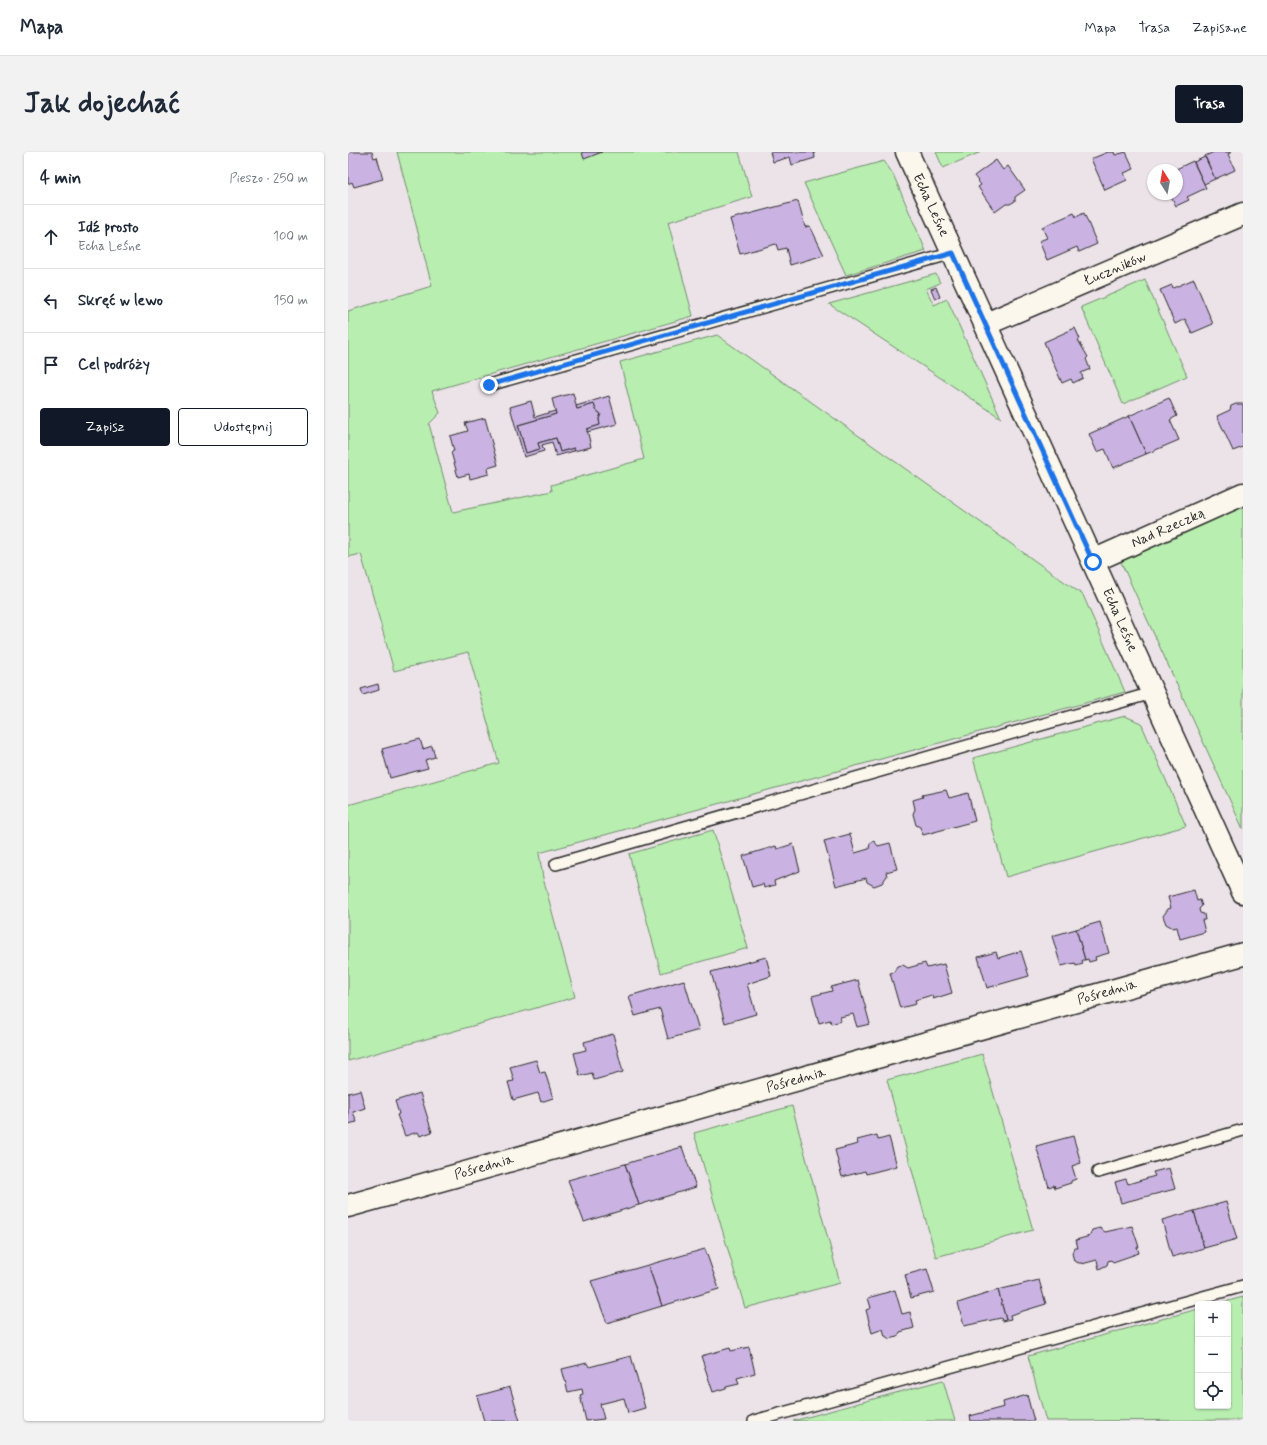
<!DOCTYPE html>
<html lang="pl">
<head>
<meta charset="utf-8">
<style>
	:root { --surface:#fff; --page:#f2f2f3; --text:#1f2937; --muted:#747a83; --line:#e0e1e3; --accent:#111827 }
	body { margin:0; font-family:Mynerve,sans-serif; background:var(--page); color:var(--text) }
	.controls { position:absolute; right:12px; bottom:12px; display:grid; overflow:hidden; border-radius:4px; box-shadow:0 1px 3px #0004 }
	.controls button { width:36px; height:36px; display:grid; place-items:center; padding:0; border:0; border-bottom:1px solid var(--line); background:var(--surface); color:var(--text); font:20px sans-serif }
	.compass { position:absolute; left:799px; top:12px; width:36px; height:36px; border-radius:50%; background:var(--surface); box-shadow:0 1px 3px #0004; rotate:349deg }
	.stop { position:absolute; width:12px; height:12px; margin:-9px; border:3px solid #1a73e8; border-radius:50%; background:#fff }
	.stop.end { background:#1a73e8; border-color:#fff; box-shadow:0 1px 4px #0008 }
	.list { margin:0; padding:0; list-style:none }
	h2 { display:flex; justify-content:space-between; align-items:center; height:52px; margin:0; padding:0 16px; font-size:17px }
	h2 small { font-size:13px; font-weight:400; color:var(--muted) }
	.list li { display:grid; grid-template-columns:26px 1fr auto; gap:12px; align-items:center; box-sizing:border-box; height:64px; padding:0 16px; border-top:1px solid var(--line) }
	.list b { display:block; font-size:15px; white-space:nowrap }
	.list p { margin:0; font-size:13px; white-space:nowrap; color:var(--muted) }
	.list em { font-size:13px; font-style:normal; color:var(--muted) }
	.actions { display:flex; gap:8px; padding:12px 16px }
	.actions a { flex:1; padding:9px 0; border:1px solid var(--accent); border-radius:4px; text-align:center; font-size:14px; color:var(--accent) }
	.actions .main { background:var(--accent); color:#fff }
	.icon { flex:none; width:22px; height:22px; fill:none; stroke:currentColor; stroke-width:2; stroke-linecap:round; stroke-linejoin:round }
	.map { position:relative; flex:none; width:895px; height:1269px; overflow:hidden; border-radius:4px }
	header { display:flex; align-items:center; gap:24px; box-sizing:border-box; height:56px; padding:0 20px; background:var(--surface); border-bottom:1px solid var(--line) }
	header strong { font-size:19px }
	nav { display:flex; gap:22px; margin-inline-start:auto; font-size:14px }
	.intro { display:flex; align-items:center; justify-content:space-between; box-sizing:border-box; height:96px; padding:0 24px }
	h1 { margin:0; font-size:28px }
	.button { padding:10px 18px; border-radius:4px; background:var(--accent); color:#fff; font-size:14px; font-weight:700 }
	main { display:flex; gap:24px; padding:0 24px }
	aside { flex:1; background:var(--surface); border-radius:4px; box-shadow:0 1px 3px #0004 }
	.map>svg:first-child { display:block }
</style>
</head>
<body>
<header>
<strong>Mapa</strong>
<nav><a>Mapa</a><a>Trasa</a><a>Zapisane</a></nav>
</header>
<div class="intro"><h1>Jak dojechać</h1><a class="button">Trasa</a></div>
<main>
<aside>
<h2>4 min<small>Pieszo · 250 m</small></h2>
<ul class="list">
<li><svg class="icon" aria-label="ahead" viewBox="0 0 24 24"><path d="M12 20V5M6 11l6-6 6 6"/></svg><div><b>Idź prosto</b><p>Echa Leśne</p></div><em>100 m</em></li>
<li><svg class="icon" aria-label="left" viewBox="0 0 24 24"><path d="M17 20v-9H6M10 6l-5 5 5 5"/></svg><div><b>Skręć w lewo</b></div><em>150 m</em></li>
<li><svg class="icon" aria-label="arrive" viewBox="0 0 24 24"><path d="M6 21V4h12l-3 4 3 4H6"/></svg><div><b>Cel podróży</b></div></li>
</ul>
<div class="actions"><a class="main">Zapisz</a><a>Udostępnij</a></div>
</aside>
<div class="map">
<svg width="895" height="1269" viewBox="0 0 895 1269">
	<rect width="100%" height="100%" fill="#ece3e9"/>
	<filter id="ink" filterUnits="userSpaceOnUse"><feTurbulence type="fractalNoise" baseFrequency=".025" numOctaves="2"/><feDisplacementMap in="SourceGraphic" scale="8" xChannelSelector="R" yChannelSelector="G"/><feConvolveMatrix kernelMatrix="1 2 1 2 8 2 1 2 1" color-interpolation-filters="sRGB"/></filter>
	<g filter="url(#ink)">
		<g fill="#b8eeb0" stroke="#728c6e">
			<path d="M 49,0 L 391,0 L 404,45 L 320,70 L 345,164 L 84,239 L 92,261 L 81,272 L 105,360 L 204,339 L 203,333 L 296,307 L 272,210 L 369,183 L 735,443 L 777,540 L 191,701 L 195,726 L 227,845 L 0,909 L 0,653 L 151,611 L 120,500 L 46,519 L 13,402 L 0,405 L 0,159 L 84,134 Z"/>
			<path d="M 588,0 L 633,0 L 595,16 Z"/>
			<path d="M 536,9 L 545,22 L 578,99 L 498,123 L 456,31 Z"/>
			<path d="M 588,122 L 592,131 L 578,137 L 586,153 L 599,147 L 653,266 L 481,152 Z"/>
			<path d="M 797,128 L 839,224 L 775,252 L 733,155 Z"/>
			<path d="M 895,353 L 895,677 L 772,408 Z"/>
			<path d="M 777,564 L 793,571 L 838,674 L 658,725 L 625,606 Z"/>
			<path d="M 365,678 L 400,796 L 313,821 L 281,702 Z"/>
			<path d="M 634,902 L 685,1078 L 588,1105 L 539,928 Z"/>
			<path d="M 444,954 L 492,1131 L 397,1156 L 346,981 Z"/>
			<path d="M 895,1145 L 895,1268 L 698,1269 L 680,1204 L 850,1157 L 850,1254 L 880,1254 L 880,1152 L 869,1152 Z"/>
			<path d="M 595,1228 L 607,1269 L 445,1269 Z"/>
		</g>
		<g fill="#cab3e2" stroke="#2b2b2b">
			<path d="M 0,0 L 24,0 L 26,6 L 29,5 L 35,27 L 6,35 L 4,30 L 0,32 Z"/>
			<path d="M 234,0 L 254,0 L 236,7 Z"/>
			<path d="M 422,0 L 466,0 L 467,6 L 444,13 L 442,5 L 425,10 Z"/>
			<path d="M 760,0 L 766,0 L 767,3 L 778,0 L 786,17 L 776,21 L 779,28 L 757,38 L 743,7 Z"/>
			<path d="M 866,0 L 884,0 L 880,2 L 887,18 L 867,27 L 857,4 Z"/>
			<path d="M 857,5 L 867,27 L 856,32 L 846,10 Z"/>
			<path d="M 648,8 L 655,18 L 660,14 L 677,38 L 667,45 L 667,49 L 662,52 L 658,52 L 647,60 L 630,35 L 633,33 L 626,24 Z"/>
			<path d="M 845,9 L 858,36 L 839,45 L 841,48 L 828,54 L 822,42 L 829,42 L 829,18 L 826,18 Z"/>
			<path d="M 450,49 L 457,75 L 462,74 L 476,103 L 442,113 L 438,96 L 430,98 L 428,92 L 392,102 L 382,67 Z"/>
			<path d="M 726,61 L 728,65 L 736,61 L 749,92 L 731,100 L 729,95 L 699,108 L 691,89 L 699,86 L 694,75 Z"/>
			<path d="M 846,127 L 865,172 L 844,181 L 837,167 L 827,172 L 812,138 L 824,133 L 825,136 Z"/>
			<path d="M 588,135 L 592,145 L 587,147 L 583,137 Z"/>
			<path d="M 727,176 L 732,187 L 730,188 L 740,205 L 738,207 L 742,217 L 733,221 L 735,226 L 725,231 L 723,227 L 714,231 L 696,190 Z"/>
			<path d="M 225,241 L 229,257 L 246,252 L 248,258 L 253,262 L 251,267 L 252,273 L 239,277 L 243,295 L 226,299 L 226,296 L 212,300 L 208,286 L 190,291 L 192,297 L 178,301 L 170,273 L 208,262 L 204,247 Z"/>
			<path d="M 261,244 L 269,272 L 239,280 L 239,277 L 252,273 L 251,267 L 253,262 L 248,258 L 246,252 L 229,257 L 228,254 Z"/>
			<path d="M 821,246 L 829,264 L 822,268 L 831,288 L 798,302 L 781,264 Z"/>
			<path d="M 183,249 L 187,265 L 207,259 L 208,262 L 170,273 L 178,301 L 192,297 L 190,291 L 208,286 L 212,300 L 226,296 L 226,299 L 208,304 L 204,290 L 194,293 L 196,299 L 176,305 L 162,255 Z"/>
			<path d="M 888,252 L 895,252 L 895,295 L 885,299 L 869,264 L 882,258 L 883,254 Z"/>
			<path d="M 781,264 L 798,302 L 765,316 L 757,297 L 749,300 L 741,282 Z"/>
			<path d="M 137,266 L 150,313 L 140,316 L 141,322 L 122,327 L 121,322 L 110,325 L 103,300 L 106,299 L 102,284 L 120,279 L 117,271 Z"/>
			<path d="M 30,532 L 31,538 L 15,543 L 13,537 Z"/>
			<path d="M 72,587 L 75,597 L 84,594 L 87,605 L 77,608 L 80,616 L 42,626 L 34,597 Z"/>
			<path d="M 598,638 L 601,646 L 620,641 L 627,669 L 575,683 L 572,675 L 568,673 L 565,662 L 567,657 L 565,648 L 575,645 L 574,643 Z"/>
			<path d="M 502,682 L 507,701 L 521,697 L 522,691 L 526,689 L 530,694 L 542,691 L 549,717 L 538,720 L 539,724 L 534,731 L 526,734 L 519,730 L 518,726 L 488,734 L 476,689 Z"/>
			<path d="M 445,692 L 452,719 L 426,729 L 427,733 L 416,736 L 415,732 L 404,735 L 395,704 L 428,694 L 429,697 Z"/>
			<path d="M 846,738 L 849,749 L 852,748 L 854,754 L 851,757 L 852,761 L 856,762 L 857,768 L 854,768 L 857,780 L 832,787 L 829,775 L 825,776 L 818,772 L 815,764 L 820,757 L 823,756 L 820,745 Z"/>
			<path d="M 752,770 L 761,801 L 747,805 L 748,808 L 741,810 L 740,807 L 737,808 L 728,777 Z"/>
			<path d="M 728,777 L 737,808 L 734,808 L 735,812 L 728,814 L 727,811 L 713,814 L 704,784 Z"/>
			<path d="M 673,799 L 681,824 L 639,836 L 630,805 L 648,800 L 650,806 Z"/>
			<path d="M 418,805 L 423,824 L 399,832 L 408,862 L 377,871 L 363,820 Z"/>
			<path d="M 577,811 L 579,816 L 596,812 L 604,841 L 585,847 L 584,843 L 567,848 L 568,852 L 552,856 L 542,821 L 546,820 L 549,814 L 555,813 L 560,816 Z"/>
			<path d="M 336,828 L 351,878 L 320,887 L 312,857 L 287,864 L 281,844 Z"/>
			<path d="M 510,828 L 522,872 L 509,875 L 505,862 L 492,865 L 493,869 L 483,872 L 482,868 L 471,871 L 464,844 L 484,839 L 483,835 Z"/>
			<path d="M 265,882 L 275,920 L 246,928 L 244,921 L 232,924 L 226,901 L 238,898 L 236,890 Z"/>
			<path d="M 188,908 L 192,921 L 197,920 L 205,946 L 193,950 L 190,941 L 165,948 L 160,930 L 166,929 L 162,915 Z"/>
			<path d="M 12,938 L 17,956 L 5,960 L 9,970 L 0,972 L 0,941 Z"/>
			<path d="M 72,941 L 84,980 L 72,984 L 70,980 L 57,984 L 49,963 L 51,962 L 47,949 Z"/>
			<path d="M 529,983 L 530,988 L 541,985 L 549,1014 L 518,1022 L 517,1019 L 494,1025 L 487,998 L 510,992 L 509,988 Z"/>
			<path d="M 725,984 L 733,1011 L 724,1014 L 728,1027 L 723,1029 L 723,1031 L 707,1036 L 706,1033 L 701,1035 L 688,994 Z"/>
			<path d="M 334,995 L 348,1035 L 291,1053 L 277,1012 Z"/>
			<path d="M 277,1012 L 291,1053 L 236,1070 L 220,1028 Z"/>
			<path d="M 821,1016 L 827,1037 L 773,1051 L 767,1030 L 778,1027 L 780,1032 L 807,1024 L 805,1020 Z"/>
			<path d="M 878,1050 L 889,1087 L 856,1096 L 846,1059 Z"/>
			<path d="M 846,1059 L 856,1096 L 824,1105 L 814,1068 Z"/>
			<path d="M 784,1074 L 791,1095 L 789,1095 L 791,1101 L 765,1110 L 763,1108 L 760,1109 L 759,1113 L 751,1117 L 749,1108 L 734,1112 L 734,1111 L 731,1111 L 726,1109 L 724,1101 L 726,1096 L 730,1096 L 728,1088 L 742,1084 L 744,1078 L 752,1076 L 757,1080 Z"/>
			<path d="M 357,1097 L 371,1137 L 314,1154 L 300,1113 Z"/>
			<path d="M 300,1113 L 314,1154 L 259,1171 L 243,1129 Z"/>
			<path d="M 579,1117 L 586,1140 L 563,1146 L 557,1123 Z"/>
			<path d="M 691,1128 L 698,1152 L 662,1163 L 663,1167 L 658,1168 L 650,1138 Z"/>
			<path d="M 547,1138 L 554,1162 L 562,1160 L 566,1176 L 552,1180 L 549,1185 L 542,1187 L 537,1184 L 535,1177 L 524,1181 L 518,1158 L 523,1156 L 520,1146 Z"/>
			<path d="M 650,1138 L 658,1168 L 654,1169 L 653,1166 L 616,1174 L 610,1151 Z"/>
			<path d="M 401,1195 L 407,1221 L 389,1226 L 391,1232 L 378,1235 L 378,1236 L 365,1240 L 353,1204 L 382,1196 L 383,1199 Z"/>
			<path d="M 283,1204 L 297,1256 L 280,1261 L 276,1246 L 252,1252 L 256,1267 L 238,1269 L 232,1243 L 235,1242 L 234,1237 L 220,1240 L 214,1217 L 239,1211 L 241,1215 Z"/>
			<path d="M 162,1235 L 172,1269 L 136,1269 L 129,1244 Z"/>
			<path d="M 679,1243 L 686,1269 L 623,1269 L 622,1264 L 656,1255 L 655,1250 Z"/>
		</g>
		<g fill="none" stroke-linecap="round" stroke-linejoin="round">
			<g stroke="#2b2b2b" stroke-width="14">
				<g id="service">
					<path d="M 141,233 L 605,101"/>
					<path d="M 208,712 L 804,541"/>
					<path d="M 750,1020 L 895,978"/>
					<path d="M 406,1269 L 895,1134"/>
				</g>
			</g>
			<g stroke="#2b2b2b" stroke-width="25">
				<g id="minor">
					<path d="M 559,0 L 895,740"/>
					<path d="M 638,172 L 895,62"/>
					<path d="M 745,409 L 895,342"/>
					<path d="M 0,1054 L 895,802"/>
				</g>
			</g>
			<use href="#service" stroke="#fbf7ec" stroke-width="11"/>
			<use href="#minor" stroke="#fbf7ec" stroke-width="22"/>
		</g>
	</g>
	<g fill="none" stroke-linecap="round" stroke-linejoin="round" filter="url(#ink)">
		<path stroke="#1a73e8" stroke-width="5" d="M 141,233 L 605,101 L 745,410"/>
	</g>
	<g text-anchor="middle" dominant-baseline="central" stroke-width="3" stroke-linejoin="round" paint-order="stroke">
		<g font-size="14" fill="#2b2b2b" stroke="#fbf7ec">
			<text transform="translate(583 53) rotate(65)">Echa Leśne</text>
			<text transform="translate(767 117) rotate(-23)">Łuczników</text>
			<text transform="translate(820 376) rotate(-24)">Nad Rzeczką</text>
			<text transform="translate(772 468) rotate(66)">Echa Leśne</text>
			<text transform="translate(759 840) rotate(-16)">Pośrednia</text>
			<text transform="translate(448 928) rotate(-16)">Pośrednia</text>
			<text transform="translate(136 1015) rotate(-16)">Pośrednia</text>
		</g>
	</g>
</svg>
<div class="controls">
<button>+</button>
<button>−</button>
<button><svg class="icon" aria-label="locate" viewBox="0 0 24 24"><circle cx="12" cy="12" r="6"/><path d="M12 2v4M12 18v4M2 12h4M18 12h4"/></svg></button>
</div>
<svg class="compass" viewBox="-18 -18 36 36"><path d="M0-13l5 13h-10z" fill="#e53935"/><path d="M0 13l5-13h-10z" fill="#747a83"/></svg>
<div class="stop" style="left:745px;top:410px"></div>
<div class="stop end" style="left:141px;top:233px"></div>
</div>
</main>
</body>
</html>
